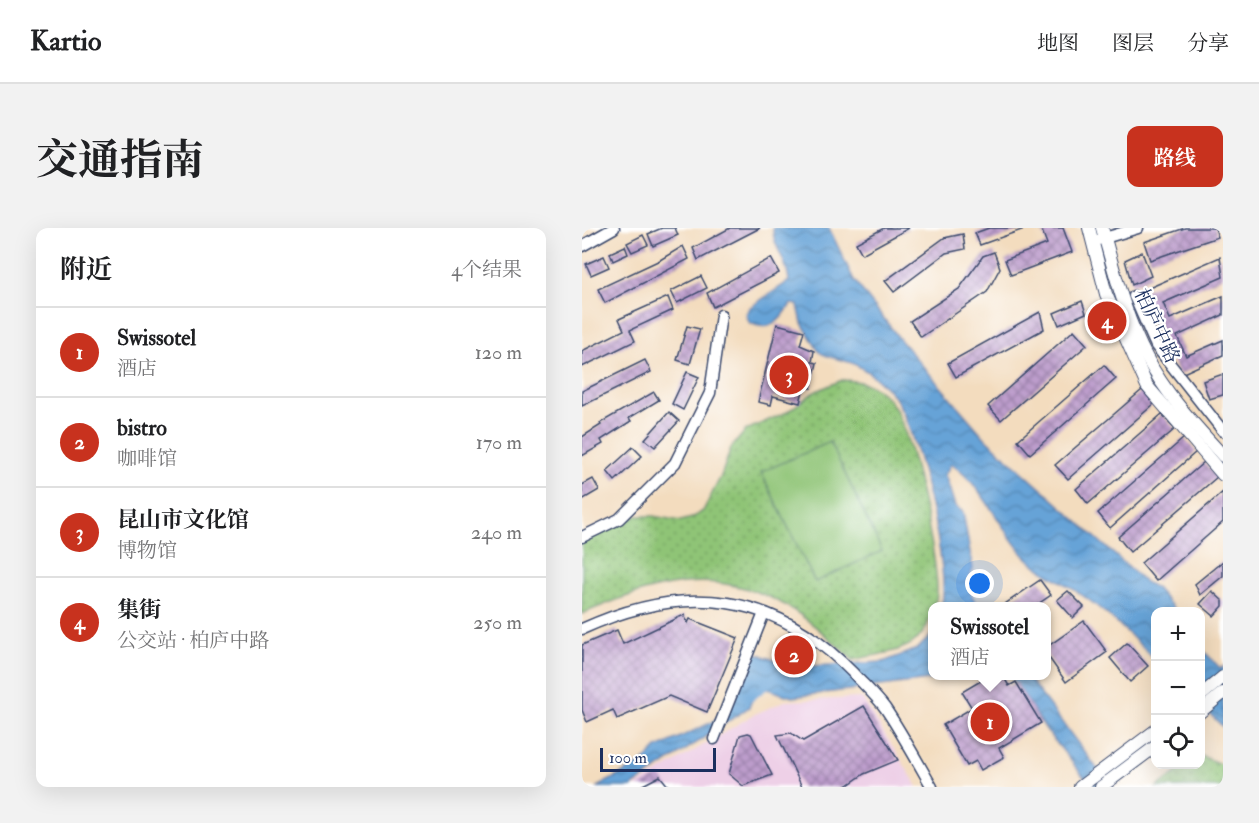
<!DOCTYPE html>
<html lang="zh">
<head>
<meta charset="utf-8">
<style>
	:root { --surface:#fff; --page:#f2f2f2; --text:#202124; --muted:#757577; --line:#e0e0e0; --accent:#c8321e }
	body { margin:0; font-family:"IM FELL Double Pica","Noto Serif SC",serif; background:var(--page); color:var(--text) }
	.controls { position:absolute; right:18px; bottom:18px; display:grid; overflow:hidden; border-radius:12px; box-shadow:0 6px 24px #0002 }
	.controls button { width:54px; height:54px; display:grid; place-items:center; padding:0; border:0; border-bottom:2px solid var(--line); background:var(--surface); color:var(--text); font:30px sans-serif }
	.scale { position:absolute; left:18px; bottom:15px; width:116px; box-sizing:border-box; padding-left:6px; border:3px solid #1b2f5e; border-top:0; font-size:16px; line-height:21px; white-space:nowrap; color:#1b2f5e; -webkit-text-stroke:4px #fff; paint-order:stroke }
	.you { position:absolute; left:398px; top:356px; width:21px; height:21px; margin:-15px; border:4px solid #fff; border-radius:50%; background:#1a73e8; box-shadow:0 0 0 9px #1a73e833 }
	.badge { display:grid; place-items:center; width:39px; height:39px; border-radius:50%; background:var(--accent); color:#fff; font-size:20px; font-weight:700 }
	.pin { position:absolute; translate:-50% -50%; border:3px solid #fff; box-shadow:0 2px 6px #0006 }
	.popup { position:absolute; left:346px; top:374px; width:123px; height:78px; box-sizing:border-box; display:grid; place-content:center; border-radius:12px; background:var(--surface); filter:drop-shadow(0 2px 4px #0005); font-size:20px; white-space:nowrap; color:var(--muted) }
	.popup b { font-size:22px; color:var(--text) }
	.popup::after { content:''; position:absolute; left:50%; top:100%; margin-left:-12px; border:12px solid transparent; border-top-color:var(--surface) }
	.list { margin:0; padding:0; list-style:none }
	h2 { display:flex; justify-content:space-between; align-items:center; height:78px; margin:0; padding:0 24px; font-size:26px }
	h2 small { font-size:20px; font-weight:400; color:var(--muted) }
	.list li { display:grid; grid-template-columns:39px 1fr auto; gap:18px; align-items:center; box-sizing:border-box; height:90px; padding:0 24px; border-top:2px solid var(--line) }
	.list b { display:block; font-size:22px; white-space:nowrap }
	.list p { margin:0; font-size:20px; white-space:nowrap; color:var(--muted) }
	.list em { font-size:20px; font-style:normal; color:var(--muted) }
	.icon { flex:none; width:33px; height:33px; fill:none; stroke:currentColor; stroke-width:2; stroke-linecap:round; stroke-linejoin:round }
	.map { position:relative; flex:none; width:641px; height:559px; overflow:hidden; border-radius:12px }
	header { display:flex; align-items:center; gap:36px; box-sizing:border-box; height:84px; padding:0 30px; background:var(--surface); border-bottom:2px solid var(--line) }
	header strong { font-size:28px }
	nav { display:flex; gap:33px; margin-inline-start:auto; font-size:21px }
	.intro { display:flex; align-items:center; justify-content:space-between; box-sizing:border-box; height:144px; padding:0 36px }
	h1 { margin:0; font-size:42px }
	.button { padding:15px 27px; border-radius:12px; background:var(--accent); color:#fff; font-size:21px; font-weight:700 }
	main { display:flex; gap:36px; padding:0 36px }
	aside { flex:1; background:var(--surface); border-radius:12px; box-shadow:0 6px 24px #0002 }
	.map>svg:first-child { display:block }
</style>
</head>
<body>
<header>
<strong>Kartio</strong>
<nav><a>地图</a><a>图层</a><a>分享</a></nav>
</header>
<div class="intro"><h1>交通指南</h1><a class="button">路线</a></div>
<main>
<aside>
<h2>附近<small>4个结果</small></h2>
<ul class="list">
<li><span class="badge">1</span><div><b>Swissotel</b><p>酒店</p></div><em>120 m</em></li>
<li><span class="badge">2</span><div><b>bistro</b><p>咖啡馆</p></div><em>170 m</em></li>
<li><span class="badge">3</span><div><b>昆山市文化馆</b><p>博物馆</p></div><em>240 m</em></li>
<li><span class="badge">4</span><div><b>集街</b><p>公交站 · 柏庐中路</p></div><em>250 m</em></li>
</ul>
</aside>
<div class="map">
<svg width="641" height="559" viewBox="0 0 641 559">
	<defs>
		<pattern id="green-dots" width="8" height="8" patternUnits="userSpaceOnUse" patternTransform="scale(1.5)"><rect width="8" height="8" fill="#8fc476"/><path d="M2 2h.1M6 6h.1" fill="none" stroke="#74a064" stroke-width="1.8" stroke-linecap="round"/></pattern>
		<pattern id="water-waves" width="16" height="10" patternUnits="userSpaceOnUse" patternTransform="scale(1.5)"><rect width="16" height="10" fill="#66a3d7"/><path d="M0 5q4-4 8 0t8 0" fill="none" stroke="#5385b2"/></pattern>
		<pattern id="building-cross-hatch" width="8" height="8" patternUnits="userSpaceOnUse" patternTransform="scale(1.5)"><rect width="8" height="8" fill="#bd9dcc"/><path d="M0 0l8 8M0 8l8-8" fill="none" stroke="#9980a9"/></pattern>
	</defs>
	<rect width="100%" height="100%" fill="#fff"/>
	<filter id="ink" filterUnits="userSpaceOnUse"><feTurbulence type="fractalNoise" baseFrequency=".0167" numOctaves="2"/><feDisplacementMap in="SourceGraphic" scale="12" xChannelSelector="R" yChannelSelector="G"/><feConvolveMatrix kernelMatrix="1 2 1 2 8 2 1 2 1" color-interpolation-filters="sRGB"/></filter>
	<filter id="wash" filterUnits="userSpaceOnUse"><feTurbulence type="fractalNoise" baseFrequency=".008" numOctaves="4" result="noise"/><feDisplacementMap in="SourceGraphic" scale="24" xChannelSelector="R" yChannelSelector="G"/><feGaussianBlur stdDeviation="1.35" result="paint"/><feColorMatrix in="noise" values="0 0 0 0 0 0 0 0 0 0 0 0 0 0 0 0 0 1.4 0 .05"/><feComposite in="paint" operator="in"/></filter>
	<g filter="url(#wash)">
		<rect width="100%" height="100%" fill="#f3dcbe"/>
		<path fill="#eed0e7" d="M 280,470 L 336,559 L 52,559 L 171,487 L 203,473 Z"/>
		<g fill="url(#green-dots)" stroke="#557a6a" stroke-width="1.5">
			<path d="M 260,152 C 280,152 299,159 311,177 C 328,201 357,335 355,365 C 354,377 347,397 339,407 C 324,426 293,426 271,432 C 251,414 226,390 203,377 C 132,337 70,356 0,386 L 0,314 L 54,288 L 71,288 L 99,293 L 110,290 L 121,283 L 139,248 L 149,220 L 164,202 L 205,184 L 232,164 Z"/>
			<path d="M 619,528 L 641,537 L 641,559 L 575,559 L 605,537 L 618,536 Z"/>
		</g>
		<path fill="#8fc476" stroke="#557a6a" stroke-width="1.5" d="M 248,214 L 300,323 L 233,354 L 179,244 Z"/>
		<g fill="url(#water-waves)" stroke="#40699a" stroke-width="1.5">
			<path d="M 191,0 L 247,0 L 272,52 L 320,114 L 404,211 L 563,354 L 574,360 L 594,383 L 574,383 L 573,432 C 550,408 525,384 497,365 C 479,352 459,345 444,329 C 416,300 404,260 369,236 L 363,247 L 373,278 L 381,284 L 391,341 L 384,355 L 395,378 L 359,378 C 371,350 332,190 311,167 C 302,157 288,144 276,138 C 264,131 249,132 237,124 L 220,95 L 216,77 L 209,76 C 199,92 188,106 167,94 L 164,86 L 167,80 L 207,53 C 206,32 190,18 191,0 Z"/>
			<path d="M 351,406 L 351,448 L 366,448 L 363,450 L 210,469 L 176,458 L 167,479 L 49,559 L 15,559 L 60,535 L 75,520 L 143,488 L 169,423 L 210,439 L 301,434 L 335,421 Z"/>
			<path d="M 618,419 L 638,440 L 641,438 L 641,499 L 619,477 Z"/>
			<path d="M 429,448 L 445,448 L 529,559 L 510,559 L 465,503 Z"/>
		</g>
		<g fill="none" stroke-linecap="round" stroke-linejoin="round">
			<path stroke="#66a3d7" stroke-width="8" d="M 165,472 L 188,454"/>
		</g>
		<g id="blocks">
			<g fill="url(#building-cross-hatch)">
				<path d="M 80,0 L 93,0 L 96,7 L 71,18 L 66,6 Z"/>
				<path d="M 148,0 L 178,0 L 116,32 L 111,20 Z"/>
				<path d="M 302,0 L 327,0 L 280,26 L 274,15 Z"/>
				<path d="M 407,0 L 445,0 L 398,17 L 393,5 Z"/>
				<path d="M 459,0 L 481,0 L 490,24 L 429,47 L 423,32 L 465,16 Z"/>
				<path d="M 603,0 L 633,0 L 636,9 L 568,32 L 562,14 Z"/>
				<path d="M 381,6 L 383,21 L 364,25 L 312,64 L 303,53 L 362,10 Z"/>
				<path d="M 61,7 L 66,17 L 50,24 L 45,15 Z"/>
				<path d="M 43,18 L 46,26 L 31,33 L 28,25 Z"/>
				<path d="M 101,18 L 107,31 L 23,75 L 16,61 L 78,32 Z"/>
				<path d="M 412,24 L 418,40 L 405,64 L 339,109 L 328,93 L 377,61 L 401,28 Z"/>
				<path d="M 560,24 L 569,48 L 550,57 L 543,32 Z"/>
				<path d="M 22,28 L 27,39 L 9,47 L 4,36 Z"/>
				<path d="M 638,29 L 641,49 L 581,75 L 588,91 L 641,68 L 641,87 L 595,108 L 604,128 L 641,112 L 641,127 L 597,147 L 560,63 Z"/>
				<path d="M 189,30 L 197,45 L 131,79 L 125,65 Z"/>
				<path d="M 119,48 L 125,60 L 95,75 L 89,63 Z"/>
				<path d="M 86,69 L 91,82 L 48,102 L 53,113 L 0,139 L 0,123 L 42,102 L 37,91 Z"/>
				<path d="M 500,73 L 504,85 L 477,97 L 472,85 Z"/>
				<path d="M 458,84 L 462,101 L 374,149 L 366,135 Z"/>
				<path d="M 195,96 L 222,103 L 218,117 L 232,123 L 230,134 L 235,135 L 229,160 L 222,158 L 218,175 L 191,168 L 189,177 L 176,174 Z"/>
				<path d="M 105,98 L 118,101 L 108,136 L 95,132 Z"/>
				<path d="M 492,102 L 505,117 L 419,192 L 406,178 Z"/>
				<path d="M 63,132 L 69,144 L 0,178 L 0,163 Z"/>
				<path d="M 522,137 L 534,151 L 448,226 L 436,212 Z"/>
				<path d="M 105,144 L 117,149 L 101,182 L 90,176 Z"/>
				<path d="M 641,146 L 641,167 L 627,171 L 621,153 Z"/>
				<path d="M 560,162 L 572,176 L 486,251 L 473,237 Z"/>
				<path d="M 72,164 L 77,172 L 47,190 L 49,193 L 19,212 L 21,216 L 0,228 L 0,209 L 19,197 L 18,195 Z"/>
				<path d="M 87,184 L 97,193 L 73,219 L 63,211 Z"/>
				<path d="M 580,186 L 593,201 L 506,276 L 494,261 Z"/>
				<path d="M 602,210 L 614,224 L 528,300 L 516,285 Z"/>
				<path d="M 51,219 L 60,228 L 33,253 L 25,243 Z"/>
				<path d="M 622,234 L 635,249 L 548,324 L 536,309 Z"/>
				<path d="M 11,251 L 17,262 L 0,272 L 0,257 Z"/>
				<path d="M 641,264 L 641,294 L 574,353 L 559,335 Z"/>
				<path d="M 641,333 L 641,348 L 618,367 L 613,356 Z"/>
				<path d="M 458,352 L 469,367 L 453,378 L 420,378 Z"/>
				<path d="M 486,363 L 502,379 L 491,390 L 475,372 Z"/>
				<path d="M 630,363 L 641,373 L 641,378 L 632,388 L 618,376 Z"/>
				<path d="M 102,387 L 106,395 L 108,391 L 156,410 L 125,484 L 87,468 L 35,491 L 31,482 L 5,494 L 0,482 L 0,417 L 35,402 L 41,416 Z"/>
				<path d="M 502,393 L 525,424 L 484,454 L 465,427 L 465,419 Z"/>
				<path d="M 545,415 L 566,438 L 548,454 L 528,430 Z"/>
				<path d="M 407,448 L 421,448 L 427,458 L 434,454 L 459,495 L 417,520 L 422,529 L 399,542 L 394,533 L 385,538 L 361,497 L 390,480 L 380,464 Z"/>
				<path d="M 282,478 L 316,532 L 282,546 L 263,559 L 220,559 L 195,507 L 209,505 L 221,513 Z"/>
				<path d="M 166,505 L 169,506 L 190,547 L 161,558 L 147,546 L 158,507 Z"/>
				<path d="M 78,548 L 87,559 L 57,559 Z"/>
			</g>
		</g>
	</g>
	<g filter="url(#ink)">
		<use href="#blocks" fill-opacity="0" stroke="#3b496c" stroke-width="1.5"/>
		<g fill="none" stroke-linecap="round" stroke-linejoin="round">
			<g stroke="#3b496c" stroke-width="13">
				<g id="minor">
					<path d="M 516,12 L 556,0"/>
					<path d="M 0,18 L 32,0"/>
					<path d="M 552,68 L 574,118 L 641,203"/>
					<path d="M 0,309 L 37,291 L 93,235 L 128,165 L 139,87"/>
					<path d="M 0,401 C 102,354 192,363 272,446 C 282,457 294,468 303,480 C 320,505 335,533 350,559"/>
					<path d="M 132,511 L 182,385"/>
				</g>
			</g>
			<g stroke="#3b496c" stroke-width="14">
				<g id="major">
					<path d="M 507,0 L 524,66 L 565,158 L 641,247"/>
					<path d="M 520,0 C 533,45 543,89 565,130 C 584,167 614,198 641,228"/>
					<path d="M 618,468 L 641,449"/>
					<path d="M 618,484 L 641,465"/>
					<path d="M 498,559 L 574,502"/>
					<path d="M 519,559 L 574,518"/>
				</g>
			</g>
			<use href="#minor" stroke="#fff" stroke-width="10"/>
			<use href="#major" stroke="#fff" stroke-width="12"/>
		</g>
	</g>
	<g text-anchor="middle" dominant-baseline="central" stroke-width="4.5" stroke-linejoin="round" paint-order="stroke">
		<g font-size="20" fill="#1b2f5e" stroke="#fff">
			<text transform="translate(575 98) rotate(65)">柏庐中路</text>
		</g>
	</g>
</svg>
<div class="controls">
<button>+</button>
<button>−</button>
<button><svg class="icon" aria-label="locate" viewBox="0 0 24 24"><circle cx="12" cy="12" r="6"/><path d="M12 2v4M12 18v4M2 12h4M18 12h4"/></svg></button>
</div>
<div class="scale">100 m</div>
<div class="you"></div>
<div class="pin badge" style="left:408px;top:494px">1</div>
<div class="popup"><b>Swissotel</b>酒店</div>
<div class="pin badge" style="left:212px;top:427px">2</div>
<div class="pin badge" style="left:207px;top:147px">3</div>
<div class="pin badge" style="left:525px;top:93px">4</div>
</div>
</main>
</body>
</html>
